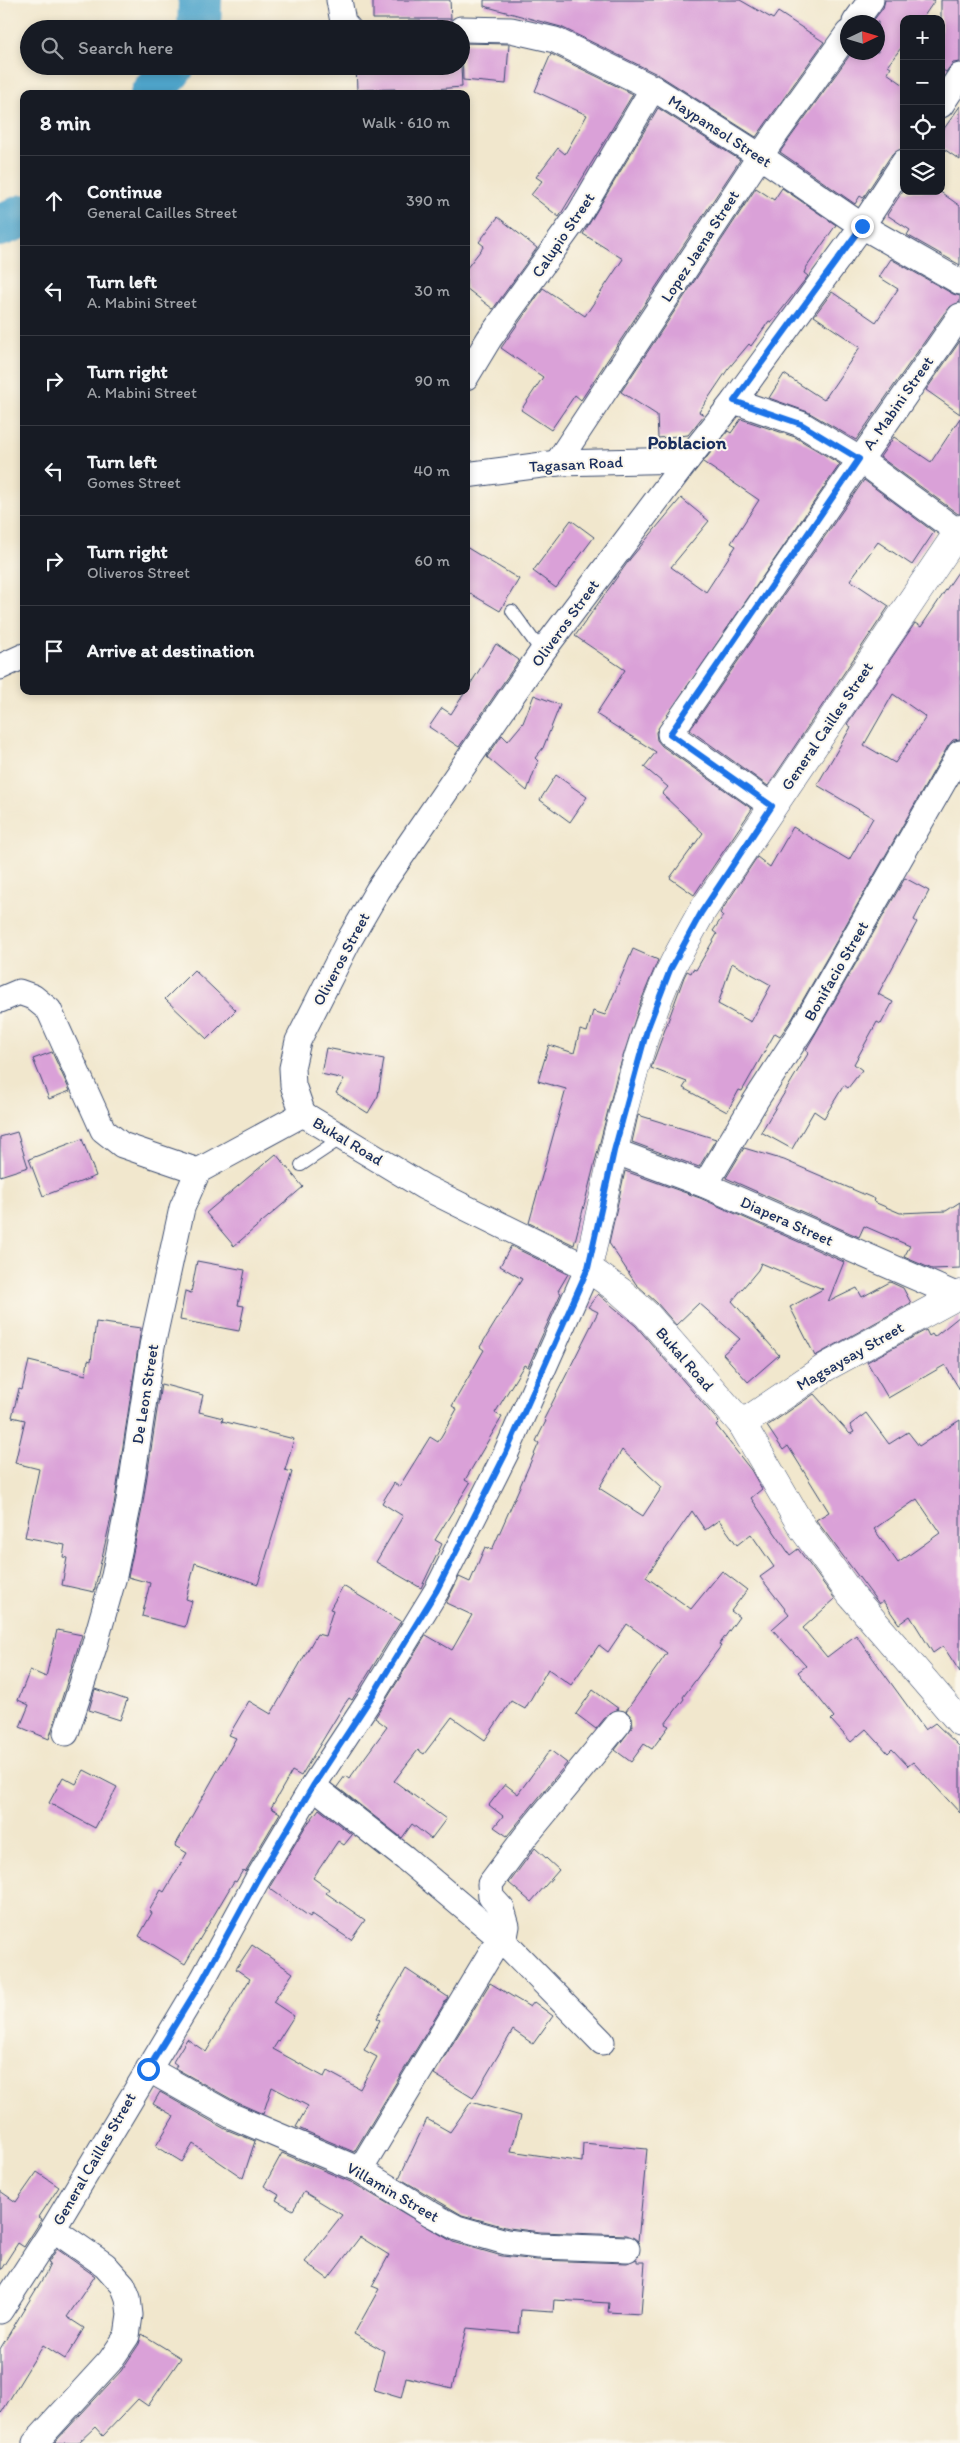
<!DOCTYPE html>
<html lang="en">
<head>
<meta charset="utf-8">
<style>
	:root { --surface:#171b24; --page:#242831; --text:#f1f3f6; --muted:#9ea1a6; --line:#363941 }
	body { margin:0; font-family:Itim,sans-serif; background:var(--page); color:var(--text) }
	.controls { position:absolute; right:15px; top:15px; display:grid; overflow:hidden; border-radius:10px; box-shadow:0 2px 8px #0003 }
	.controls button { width:45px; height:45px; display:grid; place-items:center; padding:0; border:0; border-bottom:1px solid var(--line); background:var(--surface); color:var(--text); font:25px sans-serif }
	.compass { position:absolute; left:840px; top:15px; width:45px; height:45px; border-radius:50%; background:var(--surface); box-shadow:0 2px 8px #0003; rotate:86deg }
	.stop { position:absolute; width:15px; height:15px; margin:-11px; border:4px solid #1a73e8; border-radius:50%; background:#fff }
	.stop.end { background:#1a73e8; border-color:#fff; box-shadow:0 1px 5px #0008 }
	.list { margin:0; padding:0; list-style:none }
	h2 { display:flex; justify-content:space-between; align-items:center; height:65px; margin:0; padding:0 20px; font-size:21px }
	h2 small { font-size:16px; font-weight:400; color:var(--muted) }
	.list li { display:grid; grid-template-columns:32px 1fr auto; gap:15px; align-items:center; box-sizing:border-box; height:90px; padding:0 20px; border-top:1px solid var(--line) }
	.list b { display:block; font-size:19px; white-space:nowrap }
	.list p { margin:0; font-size:16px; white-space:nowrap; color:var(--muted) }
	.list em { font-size:16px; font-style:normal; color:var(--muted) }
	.icon { flex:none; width:28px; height:28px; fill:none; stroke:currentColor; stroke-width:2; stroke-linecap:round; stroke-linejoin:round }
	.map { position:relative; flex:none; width:960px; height:2443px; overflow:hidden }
	.search { position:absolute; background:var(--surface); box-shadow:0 2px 8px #0003; left:20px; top:20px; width:450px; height:55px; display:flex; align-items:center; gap:12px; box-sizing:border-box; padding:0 18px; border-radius:28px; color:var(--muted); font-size:19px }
	.panel { position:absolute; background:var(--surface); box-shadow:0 2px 8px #0003; left:20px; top:90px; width:450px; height:605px; border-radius:10px }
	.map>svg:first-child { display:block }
</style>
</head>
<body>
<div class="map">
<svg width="960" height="2443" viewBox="0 0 960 2443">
	<rect width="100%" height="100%" fill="#fbf7ec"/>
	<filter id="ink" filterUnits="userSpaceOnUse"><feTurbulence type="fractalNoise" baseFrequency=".02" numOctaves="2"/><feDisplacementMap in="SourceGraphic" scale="10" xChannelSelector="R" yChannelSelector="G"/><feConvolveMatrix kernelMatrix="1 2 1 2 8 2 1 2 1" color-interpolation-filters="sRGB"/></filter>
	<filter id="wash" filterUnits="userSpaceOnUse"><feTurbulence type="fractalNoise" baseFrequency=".0096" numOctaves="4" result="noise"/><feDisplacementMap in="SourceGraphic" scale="20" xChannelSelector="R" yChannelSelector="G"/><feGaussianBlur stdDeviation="1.12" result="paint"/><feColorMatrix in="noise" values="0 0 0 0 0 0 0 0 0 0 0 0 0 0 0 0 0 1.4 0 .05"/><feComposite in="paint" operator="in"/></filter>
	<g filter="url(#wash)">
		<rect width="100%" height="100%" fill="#f1e7cd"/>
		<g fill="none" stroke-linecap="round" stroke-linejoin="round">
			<g stroke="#4fa5cb" stroke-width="44">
				<path d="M 199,29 L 200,0"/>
				<path d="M 152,94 L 173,66"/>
				<path d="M 0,225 L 24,216"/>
			</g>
		</g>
		<g id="blocks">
			<g fill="#daa1d8" fill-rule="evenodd">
				<path d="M 373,0 L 450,0 L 451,19 L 373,19 Z"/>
				<path d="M 484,0 L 740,0 L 773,19 L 778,12 L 824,42 L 756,137 L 659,75 L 561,27 L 484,6 Z"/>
				<path d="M 885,0 L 935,0 L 922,19 L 904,19 L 904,44 L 888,65 L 891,67 L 887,73 L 904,85 L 904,148 L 892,154 L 863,198 L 860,196 L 855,204 L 780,152 L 852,52 L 878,52 L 878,22 L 872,22 L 883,8 Z"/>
				<path d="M 941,0 L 960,0 L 960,62 L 953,63 L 946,72 L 941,69 Z"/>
				<path d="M 462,43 L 509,44 L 506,84 L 463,80 Z"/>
				<path d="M 551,54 L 633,94 L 559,217 L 531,195 L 542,181 L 536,177 L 558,148 L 565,154 L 587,115 L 535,91 Z"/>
				<path d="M 356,66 L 461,66 L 462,87 L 395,92 L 395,89 L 357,90 Z"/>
				<path d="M 960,106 L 960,160 L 941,147 L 941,133 Z"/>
				<path d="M 658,108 L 740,160 L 581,400 L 575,395 L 551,430 L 521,410 L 543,377 L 501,348 L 543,288 L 585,316 L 623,259 L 583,234 Z"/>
				<path d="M 756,188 L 774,200 L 782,188 L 836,225 L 806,268 L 804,273 L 808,276 L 772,322 L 769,321 L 751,346 L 749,344 L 728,369 L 699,412 L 704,415 L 688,435 L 658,438 L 657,415 L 621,392 Z"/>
				<path d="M 904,189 L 904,191 L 939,191 L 960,206 L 960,265 L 907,235 L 910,230 L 887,215 Z"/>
				<path d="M 498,217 L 537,248 L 493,309 L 466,288 L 466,269 L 484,246 L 479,242 Z"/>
				<path d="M 891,259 L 953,294 L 960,296 L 960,302 L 948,308 L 856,440 L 808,412 L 769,398 L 784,374 L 824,400 L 860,347 L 814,316 L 832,292 L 876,322 L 898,289 L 879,277 Z"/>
				<path d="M 960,341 L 960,414 L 926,390 Z"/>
				<path d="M 960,418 L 960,514 L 958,514 L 880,457 L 894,437 L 931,462 Z"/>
				<path d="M 741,419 L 795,437 L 840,464 L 656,732 L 657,740 L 662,746 L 752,809 L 694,895 L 670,878 L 703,833 L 662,794 L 668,787 L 644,767 L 656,752 L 596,714 L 625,670 L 575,636 L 630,559 L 681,498 L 709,521 L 671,567 L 706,592 L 736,546 L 731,543 L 759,500 L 703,462 L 728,431 L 731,433 Z"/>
				<path d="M 864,480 L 934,532 L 912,565 L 878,542 L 850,580 L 889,606 L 768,786 L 690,730 Z"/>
				<path d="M 571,520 L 594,537 L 556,588 L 533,571 Z"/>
				<path d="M 466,547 L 519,579 L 500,611 L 466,591 Z"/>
				<path d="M 960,569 L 960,739 L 953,740 L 948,746 L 792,1019 L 780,1036 L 775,1033 L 742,1091 L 739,1090 L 727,1112 L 683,1088 L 687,1082 L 651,1068 L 684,977 L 687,971 L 691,973 L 693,969 L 696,970 L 717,934 L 713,931 L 723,916 L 720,913 L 757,857 L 770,867 L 793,827 L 849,860 L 873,818 L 817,785 L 851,727 L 847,724 L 915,623 L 921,627 ZM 893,694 L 926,717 L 895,763 L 864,745 ZM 732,963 L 771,985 L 751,1022 L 718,1004 Z"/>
				<path d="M 496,644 L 519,660 L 459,747 L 429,727 L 442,708 L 451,714 Z"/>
				<path d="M 534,695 L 560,705 L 543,748 L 535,758 L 538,761 L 527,791 L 487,757 L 502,735 L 508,741 L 523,723 Z"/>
				<path d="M 556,775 L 587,797 L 570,822 L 540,800 Z"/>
				<path d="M 905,878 L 929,891 L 914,920 L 917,922 L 878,994 L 893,1002 L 881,1024 L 877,1022 L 854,1064 L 862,1070 L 848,1088 L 844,1085 L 824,1118 L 814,1111 L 792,1149 L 761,1132 L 809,1052 L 806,1050 Z"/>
				<path d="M 633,949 L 658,960 L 641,1001 L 617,1075 L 574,1245 L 529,1223 L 566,1089 L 538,1081 L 549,1045 L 574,1053 L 580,1030 L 587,1032 L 593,1011 L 605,1015 Z"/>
				<path d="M 194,970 L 236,1010 L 207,1039 L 165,999 Z"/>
				<path d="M 326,1048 L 384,1059 L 378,1096 L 368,1113 L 336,1093 L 344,1079 L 321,1074 Z"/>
				<path d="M 52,1052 L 70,1091 L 49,1099 L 33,1059 Z"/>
				<path d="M 638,1115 L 716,1139 L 699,1167 L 632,1142 Z"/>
				<path d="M 17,1132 L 28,1167 L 0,1176 L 0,1137 Z"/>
				<path d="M 82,1139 L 96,1176 L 43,1196 L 29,1159 Z"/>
				<path d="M 744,1148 L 784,1160 L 875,1199 L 874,1202 L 900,1213 L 946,1211 L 960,1202 L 960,1268 L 932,1269 L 904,1257 L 910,1246 L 864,1226 L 859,1237 L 726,1178 Z"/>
				<path d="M 276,1154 L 303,1187 L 234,1246 L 206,1213 Z"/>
				<path d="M 625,1171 L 700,1198 L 844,1262 L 828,1302 L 857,1288 L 862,1297 L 890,1282 L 903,1288 L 911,1303 L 815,1356 L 790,1307 L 823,1289 L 761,1263 L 758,1270 L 732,1301 L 779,1355 L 748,1382 L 723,1354 L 740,1339 L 699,1303 L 676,1325 L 657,1303 L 636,1284 L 609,1243 Z"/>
				<path d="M 511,1246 L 568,1274 L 558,1291 L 561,1293 L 528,1367 L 524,1365 L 495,1413 L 502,1417 L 465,1480 L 470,1483 L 435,1540 L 442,1544 L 421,1588 L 376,1562 L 403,1516 L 382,1503 L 394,1483 L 399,1487 L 430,1437 L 438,1442 L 457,1409 L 452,1406 L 484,1350 L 480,1347 L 522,1279 L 500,1266 Z"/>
				<path d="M 197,1261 L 245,1270 L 238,1305 L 244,1306 L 239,1331 L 180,1320 L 185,1291 L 191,1293 Z"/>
				<path d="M 598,1294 L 636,1326 L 719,1422 L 716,1425 L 751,1470 L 762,1489 L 751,1498 L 790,1555 L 798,1549 L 835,1599 L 803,1628 L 827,1657 L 856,1635 L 925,1730 L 935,1723 L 960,1747 L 960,1813 L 913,1762 L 908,1766 L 892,1749 L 888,1753 L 866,1729 L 851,1742 L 831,1720 L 834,1717 L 798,1672 L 806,1666 L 772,1629 L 789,1614 L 760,1577 L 774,1567 L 751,1534 L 737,1545 L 719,1520 L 705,1530 L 692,1511 L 646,1577 L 691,1609 L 722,1571 L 747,1590 L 731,1611 L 739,1617 L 719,1645 L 721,1646 L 683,1697 L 684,1699 L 665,1724 L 669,1726 L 652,1749 L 644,1744 L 631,1762 L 615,1750 L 633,1726 L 632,1718 L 626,1711 L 667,1653 L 627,1624 L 608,1652 L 599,1645 L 571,1685 L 548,1669 L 525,1709 L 511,1701 L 485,1740 L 452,1717 L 424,1754 L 418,1750 L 394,1781 L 446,1819 L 431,1839 L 412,1824 L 402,1838 L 337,1787 L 345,1776 L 349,1779 L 387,1727 L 375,1718 L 426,1635 L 452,1650 L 472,1615 L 446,1603 L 459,1577 L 470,1582 L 485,1547 L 492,1550 L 539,1443 L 536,1441 L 546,1421 L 544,1419 L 598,1312 L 588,1307 ZM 622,1450 L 662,1487 L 643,1516 L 599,1488 Z"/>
				<path d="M 960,1316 L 960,1390 L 945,1365 L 888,1398 L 867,1362 L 926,1330 L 929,1336 L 932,1334 L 934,1337 Z"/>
				<path d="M 96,1322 L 141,1328 L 114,1505 L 94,1592 L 62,1585 L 67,1558 L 63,1557 L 65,1545 L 25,1537 L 39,1469 L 15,1463 L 25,1420 L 12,1417 L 19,1389 L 22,1390 L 29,1361 L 86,1375 L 88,1360 L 91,1361 Z"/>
				<path d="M 161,1384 L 203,1395 L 199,1412 L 223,1418 L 222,1421 L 294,1439 L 285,1470 L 292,1472 L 258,1584 L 195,1563 L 186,1599 L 192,1601 L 185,1627 L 142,1616 L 150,1583 L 128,1577 L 142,1509 Z"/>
				<path d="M 814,1394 L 850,1434 L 854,1432 L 850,1425 L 866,1413 L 889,1444 L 908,1432 L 919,1446 L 960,1420 L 960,1672 L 943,1646 L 933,1653 L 910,1616 L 899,1624 L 883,1601 L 879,1604 L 816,1520 L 829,1512 L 788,1446 L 783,1450 L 767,1426 ZM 917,1499 L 940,1533 L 898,1563 L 874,1529 Z"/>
				<path d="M 343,1586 L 401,1621 L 352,1700 L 349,1698 L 344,1705 L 301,1776 L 292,1771 L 271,1808 L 280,1813 L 245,1872 L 243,1870 L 236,1882 L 234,1881 L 185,1964 L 139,1936 L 152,1913 L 149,1911 L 161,1890 L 164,1892 L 187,1853 L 175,1846 L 236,1738 L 229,1735 L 249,1701 L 271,1714 L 317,1634 L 325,1636 L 333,1610 L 330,1609 Z"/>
				<path d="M 57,1630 L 82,1635 L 49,1739 L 20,1727 L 29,1705 L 18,1700 L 30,1670 L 46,1677 Z"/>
				<path d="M 95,1689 L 127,1700 L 120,1720 L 89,1710 Z"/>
				<path d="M 593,1690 L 619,1709 L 608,1714 L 596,1729 L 576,1714 Z"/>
				<path d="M 550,1750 L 567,1763 L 507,1836 L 494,1827 L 503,1816 L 489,1805 L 505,1784 L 518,1794 Z"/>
				<path d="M 84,1770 L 117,1787 L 95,1828 L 49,1803 L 63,1777 L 76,1784 Z"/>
				<path d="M 319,1809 L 352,1835 L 344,1845 L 338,1841 L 313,1878 L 329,1889 L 326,1893 L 365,1920 L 351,1940 L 312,1914 L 310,1917 L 269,1888 L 305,1827 Z"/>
				<path d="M 535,1848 L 559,1870 L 531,1902 L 509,1883 Z"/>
				<path d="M 252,1945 L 293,1973 L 273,2002 L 294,2016 L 273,2049 L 324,2077 L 327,2071 L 360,2089 L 377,2057 L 364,2050 L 380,2020 L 377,2018 L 406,1969 L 448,1997 L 354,2152 L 296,2127 L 308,2106 L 272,2087 L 263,2114 L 238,2103 L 175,2068 L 177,2065 L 173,2062 L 187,2039 L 206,2052 L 250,1979 L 236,1969 Z"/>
				<path d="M 490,1983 L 530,2007 L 534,2002 L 553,2016 L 533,2044 L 513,2030 L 473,2098 L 434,2074 Z"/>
				<path d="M 160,2092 L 225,2129 L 255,2141 L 243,2178 L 193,2144 L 182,2162 L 156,2146 L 174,2116 L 153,2104 Z"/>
				<path d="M 471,2102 L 521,2116 L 511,2151 L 582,2162 L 583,2143 L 647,2149 L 638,2241 L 627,2235 L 540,2232 L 509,2228 L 462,2215 L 399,2178 L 427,2119 L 450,2132 Z"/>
				<path d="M 282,2153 L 353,2183 L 453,2242 L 502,2256 L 537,2260 L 627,2263 L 637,2259 L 637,2262 L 645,2262 L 641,2314 L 608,2312 L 609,2303 L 554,2300 L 553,2312 L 521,2310 L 519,2333 L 467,2328 L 452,2388 L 406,2377 L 401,2398 L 374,2390 L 384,2351 L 354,2334 L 379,2289 L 372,2286 L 389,2255 L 360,2237 L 328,2279 L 305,2262 L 342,2215 L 304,2192 L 293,2210 L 276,2200 L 279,2195 L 264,2186 Z"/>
				<path d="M 37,2172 L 59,2187 L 39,2217 L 42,2219 L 24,2247 L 18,2243 L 0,2271 L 0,2191 L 16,2202 Z"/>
				<path d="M 57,2249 L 95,2276 L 67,2317 L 84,2328 L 65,2359 L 43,2345 L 0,2415 L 0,2349 L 46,2273 L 50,2264 L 48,2263 Z"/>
				<path d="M 142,2334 L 181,2358 L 148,2406 L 138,2399 L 103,2436 L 95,2427 L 78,2443 L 54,2443 L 121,2371 L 139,2344 Z"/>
			</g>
		</g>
	</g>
	<g filter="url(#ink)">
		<use href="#blocks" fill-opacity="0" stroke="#3b4b6f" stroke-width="1"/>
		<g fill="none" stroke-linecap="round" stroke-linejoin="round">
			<g stroke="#3b4b6f" stroke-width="14">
				<g id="service">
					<path d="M 512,611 L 542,652"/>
					<path d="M 301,1165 L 343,1137"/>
				</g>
			</g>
			<g stroke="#3b4b6f" stroke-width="27">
				<g id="minor">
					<path d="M 339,0 L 343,22 L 349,29"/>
					<path d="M 855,22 L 871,0"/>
					<path d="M 461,29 L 511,30 L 555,40 L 653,88 L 760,156 L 862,226 L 960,282"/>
					<path d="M 941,105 L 960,76"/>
					<path d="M 466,377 L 489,339 L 579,214 L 653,88"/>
					<path d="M 734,401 L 801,424 L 859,459 L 958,532"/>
					<path d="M 557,463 L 760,156 L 848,33"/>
					<path d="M 466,475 L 557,463 L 687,460"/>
					<path d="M 0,667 L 24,656"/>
					<path d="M 772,806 L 670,734 L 960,316"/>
					<path d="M 0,1000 L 19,992 L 33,997 L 49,1010 L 103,1130 L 122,1145 L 198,1171"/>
					<path d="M 303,1114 L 293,1085 L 292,1068 L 298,1041 L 348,942 L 378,890 L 542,652 L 687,460 L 734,401 L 862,226 L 904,162"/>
					<path d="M 614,1151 L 705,1185 L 958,1296"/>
					<path d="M 705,1185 L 756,1100 L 804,1026 L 960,753"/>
					<path d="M 66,1733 L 94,1647 L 114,1576 L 128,1507 L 152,1346 L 182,1208 L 198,1171 L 303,1114"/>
					<path d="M 313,1786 L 405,1858 L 500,1938 L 602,2042"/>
					<path d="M 504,1942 L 507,1926 L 502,1909 L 491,1897 L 490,1884 L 525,1837 L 619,1723"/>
					<path d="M 148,2069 L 232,2116 L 360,2170 L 431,2214 L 457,2228 L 506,2242 L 539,2246 L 627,2249"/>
					<path d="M 360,2170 L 500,1938"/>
					<path d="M 0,2311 L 53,2229 L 203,1979 L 257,1880 L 313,1786 L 374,1693 L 437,1590 L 506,1453 L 588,1268 L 424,1187 L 303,1114"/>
					<path d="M 35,2443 L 110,2361 L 127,2336 L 130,2315 L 128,2298 L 123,2285 L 105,2265 L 53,2229"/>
				</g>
			</g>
			<g stroke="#3b4b6f" stroke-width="29">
				<g id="tertiary">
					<path d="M 960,529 L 701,913 C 691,932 679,951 670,971 C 629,1062 610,1170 588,1268 L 620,1291 L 647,1315 L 742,1424 L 802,1527 L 851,1595 L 960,1722"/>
					<path d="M 742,1424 L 826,1367 L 960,1294"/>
				</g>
			</g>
			<use href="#service" stroke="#fff" stroke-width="12"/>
			<use href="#minor" stroke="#fff" stroke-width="25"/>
			<use href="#tertiary" stroke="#fff" stroke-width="28"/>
		</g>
	</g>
	<g fill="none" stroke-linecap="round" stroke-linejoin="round" filter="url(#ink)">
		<path stroke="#1a73e8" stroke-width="6" d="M 148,2069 L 203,1979 L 257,1880 L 313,1786 L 374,1693 L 437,1590 L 506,1453 L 588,1268 L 614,1151 L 647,1030 L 670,970 L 701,913 L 772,806 L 670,734 L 859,459 L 801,424 L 734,401 L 862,226"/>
	</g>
	<g text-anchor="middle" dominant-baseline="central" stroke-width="4" stroke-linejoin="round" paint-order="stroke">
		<g font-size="16" fill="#1b2f5e" stroke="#fbf7ec">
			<text transform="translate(720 131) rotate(33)">Maypansol Street</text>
			<text transform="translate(563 235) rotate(-56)">Calupio Street</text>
			<text transform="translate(700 246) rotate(-57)">Lopez Jaena Street</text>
			<text transform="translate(898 403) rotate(-55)">A. Mabini Street</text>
			<text transform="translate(576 464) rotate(-3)">Tagasan Road</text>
			<text transform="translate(565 623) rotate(-54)">Oliveros Street</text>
			<text transform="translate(827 726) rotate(-56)">General Cailles Street</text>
			<text transform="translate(341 959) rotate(-62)">Oliveros Street</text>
			<text transform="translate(836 971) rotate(-60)">Bonifacio Street</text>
			<text transform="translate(348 1141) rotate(31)">Bukal Road</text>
			<text transform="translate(787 1221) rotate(24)">Diapera Street</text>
			<text transform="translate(850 1356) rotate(-30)">Magsaysay Street</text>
			<text transform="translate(685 1359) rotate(49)">Bukal Road</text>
			<text transform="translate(145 1394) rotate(-81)">De Leon Street</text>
			<text transform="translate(94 2159) rotate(-60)">General Cailles Street</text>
			<text transform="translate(393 2192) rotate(30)">Villamin Street</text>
		</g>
		<g font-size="19" font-weight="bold" fill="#1b2f5e" stroke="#fbf7ec">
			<text x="687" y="442">Poblacion</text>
		</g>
	</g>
</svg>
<div class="controls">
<button>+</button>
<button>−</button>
<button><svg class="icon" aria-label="locate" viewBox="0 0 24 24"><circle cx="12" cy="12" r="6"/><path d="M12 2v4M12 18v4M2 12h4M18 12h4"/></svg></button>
<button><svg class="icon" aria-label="layers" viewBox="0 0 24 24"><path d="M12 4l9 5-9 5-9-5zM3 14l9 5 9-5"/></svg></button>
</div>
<svg class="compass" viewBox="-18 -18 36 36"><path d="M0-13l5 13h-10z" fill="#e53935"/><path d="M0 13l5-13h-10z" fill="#9ea1a6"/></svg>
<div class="stop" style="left:148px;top:2069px"></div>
<div class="stop end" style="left:862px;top:226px"></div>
<div class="search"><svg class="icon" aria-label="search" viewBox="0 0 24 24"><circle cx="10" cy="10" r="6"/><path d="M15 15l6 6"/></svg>Search here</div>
<section class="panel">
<h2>8 min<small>Walk · 610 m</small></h2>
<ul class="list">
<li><svg class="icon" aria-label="ahead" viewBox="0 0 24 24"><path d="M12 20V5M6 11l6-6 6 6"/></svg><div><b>Continue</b><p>General Cailles Street</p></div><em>390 m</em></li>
<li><svg class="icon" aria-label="left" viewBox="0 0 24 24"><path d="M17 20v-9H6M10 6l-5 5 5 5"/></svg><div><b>Turn left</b><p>A. Mabini Street</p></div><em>30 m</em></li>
<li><svg class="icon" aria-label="right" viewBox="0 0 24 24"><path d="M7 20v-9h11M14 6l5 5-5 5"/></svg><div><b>Turn right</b><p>A. Mabini Street</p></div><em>90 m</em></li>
<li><svg class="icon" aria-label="left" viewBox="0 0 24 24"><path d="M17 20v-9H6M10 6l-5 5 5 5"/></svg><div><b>Turn left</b><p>Gomes Street</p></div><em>40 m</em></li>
<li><svg class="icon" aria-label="right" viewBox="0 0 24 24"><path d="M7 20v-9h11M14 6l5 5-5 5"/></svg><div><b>Turn right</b><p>Oliveros Street</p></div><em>60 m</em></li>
<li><svg class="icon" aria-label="arrive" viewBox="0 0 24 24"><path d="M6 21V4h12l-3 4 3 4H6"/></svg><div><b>Arrive at destination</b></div></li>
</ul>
</section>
</div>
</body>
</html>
